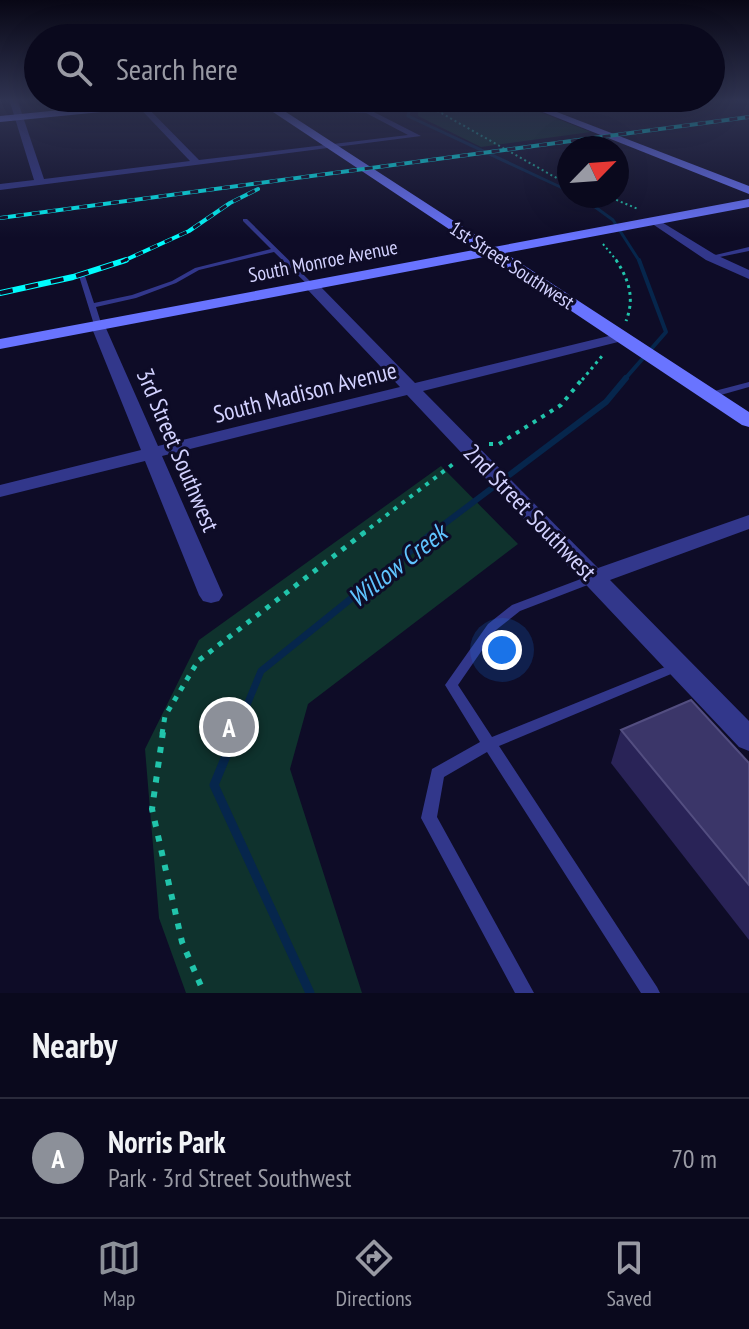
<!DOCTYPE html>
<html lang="en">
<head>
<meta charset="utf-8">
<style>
	:root { --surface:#0a091d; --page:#131226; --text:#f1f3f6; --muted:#999aa4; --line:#2a2a3b; --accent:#8c9099 }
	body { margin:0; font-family:"PT Sans Narrow",sans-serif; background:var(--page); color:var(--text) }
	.compass { position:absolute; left:557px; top:136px; width:72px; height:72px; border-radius:50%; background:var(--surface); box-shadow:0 8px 32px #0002; rotate:65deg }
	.you { position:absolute; left:502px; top:650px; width:28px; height:28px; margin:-20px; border:6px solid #fff; border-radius:50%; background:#1a73e8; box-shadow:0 0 0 12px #1a73e833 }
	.badge { display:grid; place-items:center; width:52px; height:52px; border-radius:50%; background:var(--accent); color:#fff; font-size:26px; font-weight:700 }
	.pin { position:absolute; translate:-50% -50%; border:4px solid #fff; box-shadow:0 2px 8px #0006 }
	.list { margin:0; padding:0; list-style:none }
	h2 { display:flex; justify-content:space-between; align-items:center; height:104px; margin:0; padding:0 32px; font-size:34px }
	h2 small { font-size:26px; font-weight:400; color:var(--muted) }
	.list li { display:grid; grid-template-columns:52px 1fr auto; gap:24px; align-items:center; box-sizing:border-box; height:120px; padding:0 32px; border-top:2px solid var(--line) }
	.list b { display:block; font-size:30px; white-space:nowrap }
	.list p { margin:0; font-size:26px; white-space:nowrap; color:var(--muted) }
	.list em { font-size:26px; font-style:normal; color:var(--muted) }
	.icon { flex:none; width:44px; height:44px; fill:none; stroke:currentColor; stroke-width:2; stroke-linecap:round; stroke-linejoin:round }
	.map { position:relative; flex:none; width:749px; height:993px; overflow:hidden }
	.search { position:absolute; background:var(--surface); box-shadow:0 8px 32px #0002; left:24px; right:24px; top:24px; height:88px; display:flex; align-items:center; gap:20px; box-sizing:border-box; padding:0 28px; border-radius:44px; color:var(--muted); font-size:30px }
	.sheet { height:224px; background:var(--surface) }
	nav { display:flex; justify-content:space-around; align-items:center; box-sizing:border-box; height:112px; border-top:2px solid var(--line); background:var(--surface); font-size:22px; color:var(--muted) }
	nav a { display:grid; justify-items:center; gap:4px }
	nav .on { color:var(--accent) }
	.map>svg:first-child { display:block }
</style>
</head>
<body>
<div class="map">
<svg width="749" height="993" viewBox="0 0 749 993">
	<rect width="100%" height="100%" fill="#0e0c27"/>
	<g fill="#0f322d">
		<path d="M 427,99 L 506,99 L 591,132 L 481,147 L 418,116 L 418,107 Z"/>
		<path d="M 441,466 L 518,544 L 308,704 L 290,769 L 362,993 L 186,993 L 159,918 L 145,749 L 199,640 Z"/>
	</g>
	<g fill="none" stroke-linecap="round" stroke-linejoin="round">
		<g stroke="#06264c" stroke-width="3">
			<path d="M 419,99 L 410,107 L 408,116 L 569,191"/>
			<path d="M 580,196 L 613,220 L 640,262"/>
		</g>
		<path stroke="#06264c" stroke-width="4" d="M 624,380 L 666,332 L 639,260"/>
		<path stroke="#06264c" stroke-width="6" d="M 431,534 L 606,402 L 626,378"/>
		<path stroke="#06264c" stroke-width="7" d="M 235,734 L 261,671 L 434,532"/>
		<path stroke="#06264c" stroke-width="9" d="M 236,732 L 214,785 L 310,993"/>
		<g stroke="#21c4ab" stroke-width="2" stroke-dasharray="2 3" stroke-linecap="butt">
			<path d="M 447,99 L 434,109 L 569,185"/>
			<path d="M 380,106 L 392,99"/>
			<path d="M 607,196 L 638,209"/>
			<path d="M 603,244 L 618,262"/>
		</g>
		<g stroke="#21c4ab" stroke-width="3" stroke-dasharray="3 4" stroke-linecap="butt">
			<path d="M 616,260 C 629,280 635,298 626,321"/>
			<path d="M 582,380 L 602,356"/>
		</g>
		<g stroke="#21c4ab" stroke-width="4" stroke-dasharray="4 6" stroke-linecap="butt">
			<path d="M 489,444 L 499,444 L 561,405 L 583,378"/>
			<path d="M 362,534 L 457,461"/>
		</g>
		<path stroke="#21c4ab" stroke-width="5" stroke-dasharray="5 7" stroke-linecap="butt" d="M 162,734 L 165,716 L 198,661 L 365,532"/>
		<path stroke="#21c4ab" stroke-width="6" stroke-dasharray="6 9" stroke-linecap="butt" d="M 163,732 L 152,809 L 182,942 L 204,993"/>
		<g fill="#32378b" fill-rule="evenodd">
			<path d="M 243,219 L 247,219 L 314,285 L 314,287 L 310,287 L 274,252 L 199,270 L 176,283 L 136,298 L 96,307 L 102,326 L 95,328 L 79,276 L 80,275 L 85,276 L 94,303 L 132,295 L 172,281 L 195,268 L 271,249 L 243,221 Z"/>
			<path d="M 749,247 L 749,251 L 710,259 L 707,257 Z"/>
			<path d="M 749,382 L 749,387 L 710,398 L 706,395 L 707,393 Z"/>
			<path d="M 594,574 L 598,575 L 600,578 L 598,581 L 520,611 L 496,630 L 458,685 L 492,737 L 675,663 L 679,661 L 683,663 L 685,666 L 683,669 L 499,746 L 657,987 L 660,993 L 641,993 L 487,752 L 444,777 L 437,817 L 534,993 L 515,993 L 421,818 L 432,769 L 480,742 L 445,685 L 488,624 L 512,605 Z"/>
		</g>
		<g fill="#32378b" fill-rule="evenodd">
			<path d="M 9,99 L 17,99 L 44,179 L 190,161 L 131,99 L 139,99 L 199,160 L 408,135 L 366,113 L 273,110 L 276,106 L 368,109 L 421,136 L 0,190 L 0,184 L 34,180 Z"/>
			<path d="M 603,99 L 628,99 L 541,111 L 537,109 Z"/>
			<path d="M 655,218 L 714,254 L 749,270 L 749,279 L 706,260 L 651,223 L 651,219 Z"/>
			<path d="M 312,282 L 317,283 L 415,383 L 621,333 L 626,334 L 626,340 L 423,391 L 598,568 L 749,515 L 749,529 L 610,580 L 749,721 L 749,751 L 739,747 L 407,395 L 162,456 L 223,595 L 219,601 L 211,603 L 203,601 L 199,595 L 145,461 L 0,497 L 0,485 L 141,450 L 91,326 L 93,323 L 103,323 L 105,326 L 158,446 L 400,387 L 307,289 L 307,283 Z"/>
		</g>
		<g fill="#6974ff" fill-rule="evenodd">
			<path d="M 510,99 L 523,99 L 749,186 L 749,194 Z"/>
			<path d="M 152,101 L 272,103 L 494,247 L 749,199 L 749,207 L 505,253 L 749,412 L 749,427 L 742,425 L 489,256 L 0,349 L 0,339 L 479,249 L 267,108 L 152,107 L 0,122 L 0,116 Z"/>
		</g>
		<g stroke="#00fcfd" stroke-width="4">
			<g id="rail-far1">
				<path d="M 0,218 L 749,117"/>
				<path d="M 121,262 L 189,231 L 230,203 L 258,189"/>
			</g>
		</g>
		<g stroke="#00fcfd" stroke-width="6">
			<path id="rail" d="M 0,293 L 73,277 L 126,260"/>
		</g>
		<use href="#rail-far1" stroke="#0e0c27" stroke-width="3" stroke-dasharray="8" stroke-linecap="butt"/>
		<use href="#rail" stroke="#0e0c27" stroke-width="4" stroke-dasharray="13" stroke-linecap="butt"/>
	</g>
	<path fill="#292357" d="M 621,730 L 749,763 L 749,940 L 611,763 Z"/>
	<path fill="#16123c" d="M 59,99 L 113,99 L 113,102 L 61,107 Z"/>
	<path fill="#3b3669" stroke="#534e80" stroke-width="2" d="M 691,700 L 749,763 L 749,885 L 621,730 Z"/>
	<linearGradient id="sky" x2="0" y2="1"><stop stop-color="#080715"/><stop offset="0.42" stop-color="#303452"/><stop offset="1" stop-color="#303452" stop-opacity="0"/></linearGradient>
	<rect width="749" height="238" fill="url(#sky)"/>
	<g text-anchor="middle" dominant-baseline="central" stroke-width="6" stroke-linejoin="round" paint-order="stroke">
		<g font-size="20" fill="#d3d2ff" stroke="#0e0c27">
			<text transform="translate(323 261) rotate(-11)">South Monroe Avenue</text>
			<text transform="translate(512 265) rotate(33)">1st Street Southwest</text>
		</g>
		<g font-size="24" fill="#d3d2ff" stroke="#0e0c27">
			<text transform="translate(305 392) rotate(-14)">South Madison Avenue</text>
			<text transform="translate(178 450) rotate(67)">3rd Street Southwest</text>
			<text transform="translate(530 512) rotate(46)">2nd Street Southwest</text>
		</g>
		<g font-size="26" font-style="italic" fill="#60c4ff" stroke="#0e0c27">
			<text transform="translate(397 565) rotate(-38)">Willow Creek</text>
		</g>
	</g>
</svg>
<svg class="compass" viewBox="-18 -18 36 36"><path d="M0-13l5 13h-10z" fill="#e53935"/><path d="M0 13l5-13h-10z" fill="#999aa4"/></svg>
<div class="you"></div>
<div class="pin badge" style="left:229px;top:727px">A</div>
<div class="search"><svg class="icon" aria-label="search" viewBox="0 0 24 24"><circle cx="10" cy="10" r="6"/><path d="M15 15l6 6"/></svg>Search here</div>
</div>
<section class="sheet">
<h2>Nearby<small></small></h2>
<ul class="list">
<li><span class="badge">A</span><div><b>Norris Park</b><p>Park · 3rd Street Southwest</p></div><em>70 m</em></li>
</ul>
</section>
<nav>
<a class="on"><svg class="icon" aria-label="map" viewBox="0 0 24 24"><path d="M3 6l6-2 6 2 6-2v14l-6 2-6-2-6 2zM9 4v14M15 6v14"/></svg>Map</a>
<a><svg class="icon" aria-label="directions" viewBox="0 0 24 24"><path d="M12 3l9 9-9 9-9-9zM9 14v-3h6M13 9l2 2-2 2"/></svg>Directions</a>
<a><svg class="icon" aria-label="saved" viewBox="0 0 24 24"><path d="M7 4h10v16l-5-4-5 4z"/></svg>Saved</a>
</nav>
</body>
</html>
